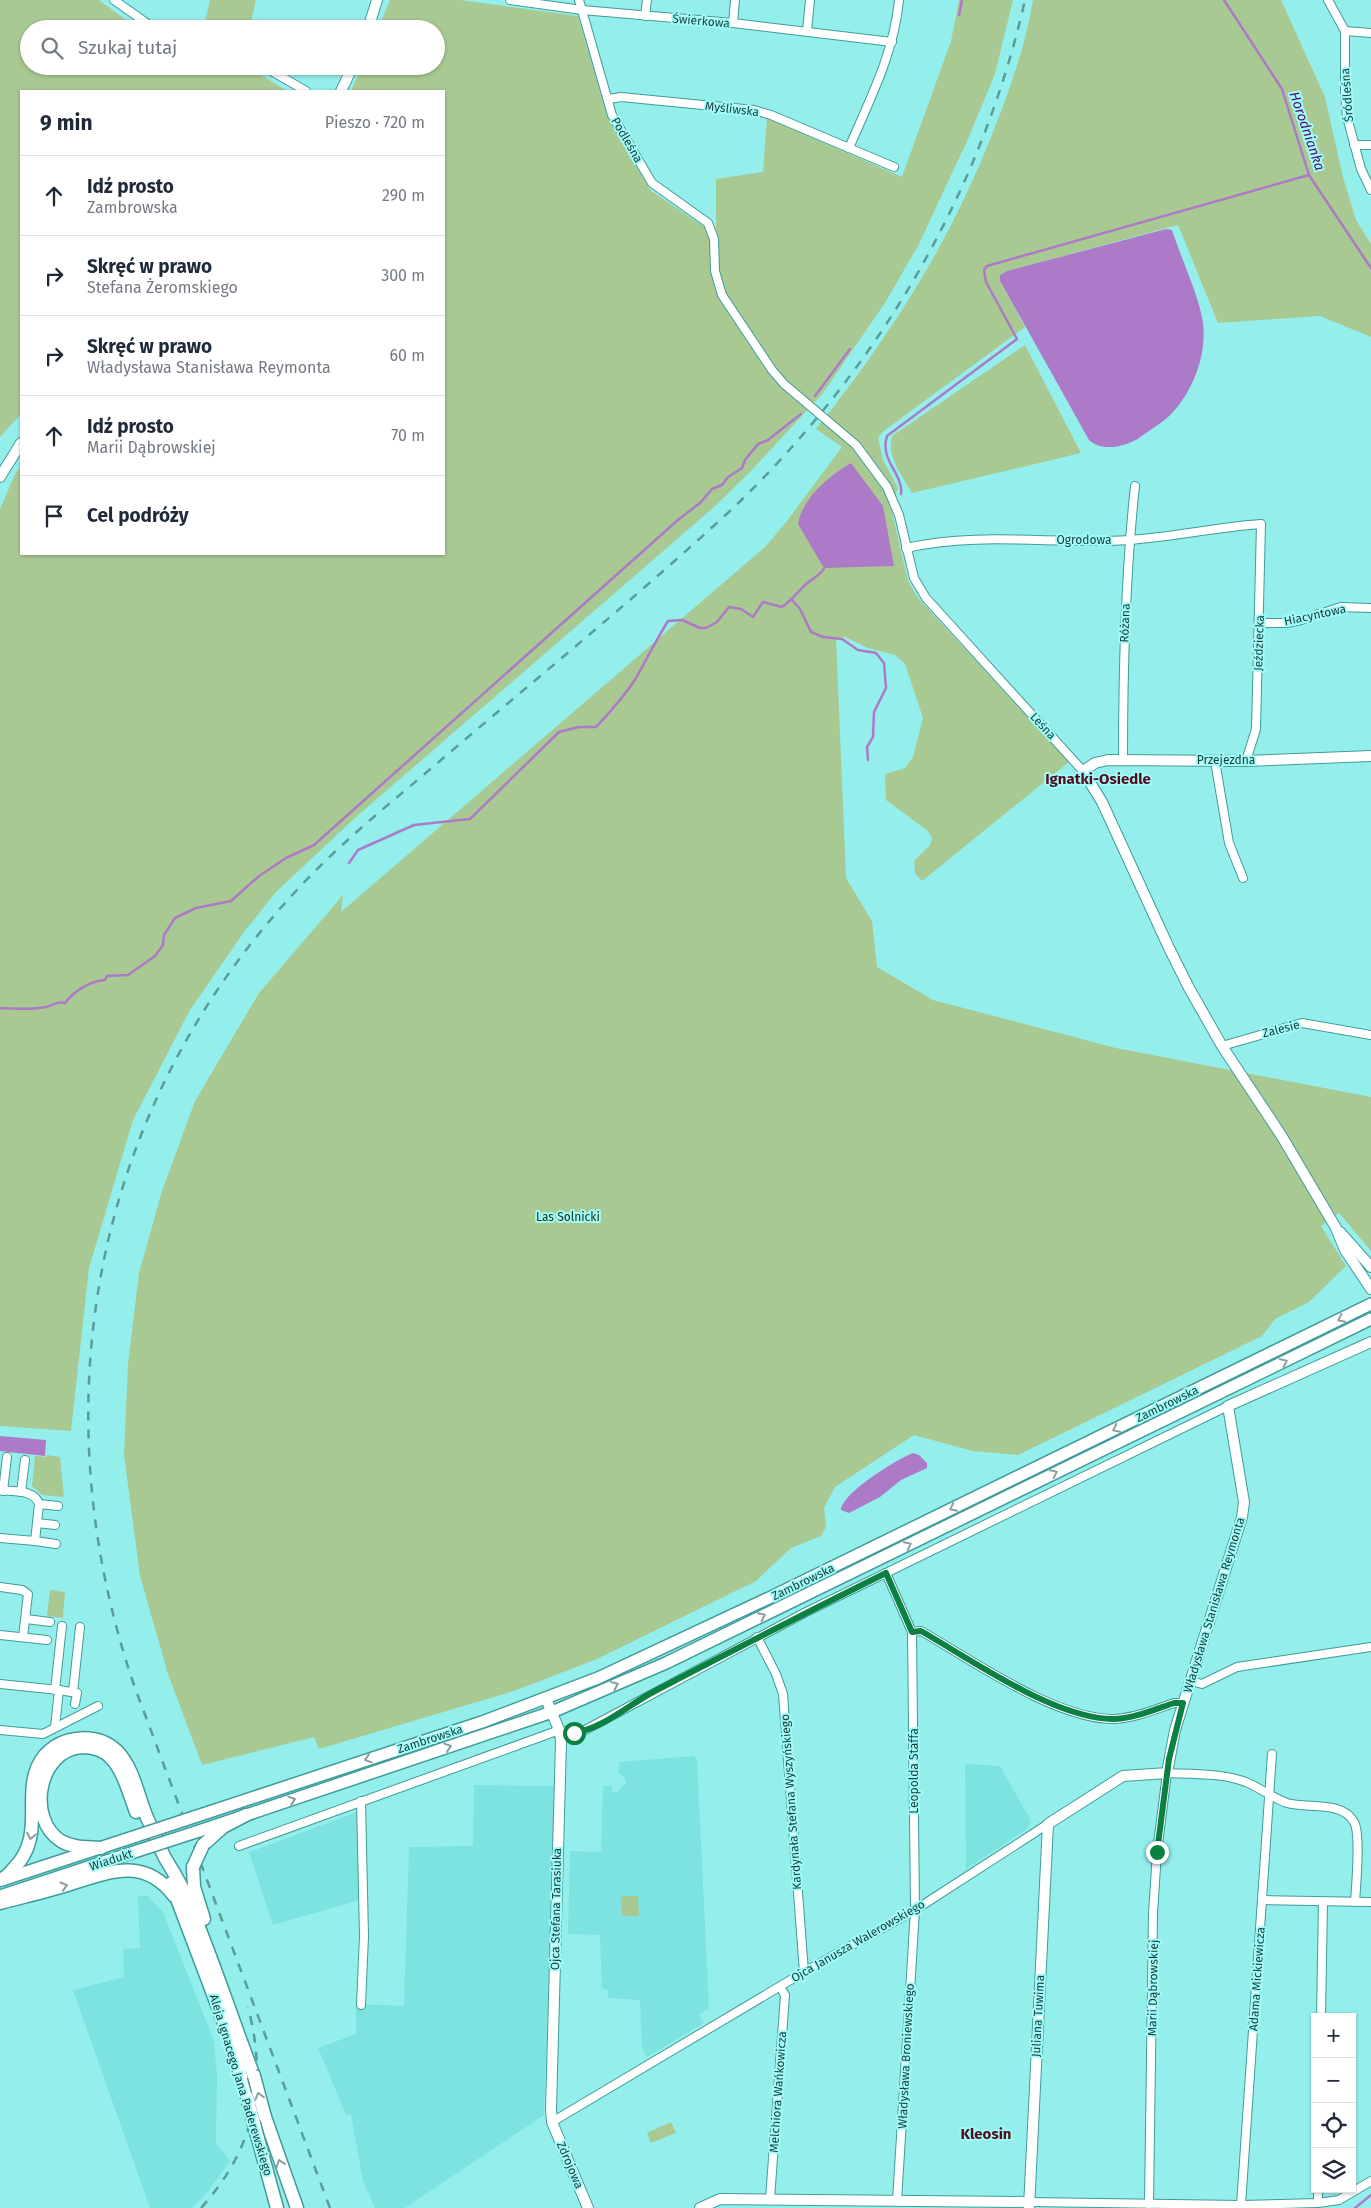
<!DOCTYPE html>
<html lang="pl">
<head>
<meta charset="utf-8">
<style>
	:root { --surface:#fff; --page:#f6f6f7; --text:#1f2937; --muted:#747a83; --line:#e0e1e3 }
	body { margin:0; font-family:"Fira Sans",sans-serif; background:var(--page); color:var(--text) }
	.controls { position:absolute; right:15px; bottom:15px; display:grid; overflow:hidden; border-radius:0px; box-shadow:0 1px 4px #0004 }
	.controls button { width:45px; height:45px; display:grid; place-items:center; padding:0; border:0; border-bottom:1px solid var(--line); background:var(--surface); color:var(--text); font:25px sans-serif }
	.stop { position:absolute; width:15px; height:15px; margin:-11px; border:4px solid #0b8043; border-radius:50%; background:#fff }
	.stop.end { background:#0b8043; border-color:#fff; box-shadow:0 1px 5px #0008 }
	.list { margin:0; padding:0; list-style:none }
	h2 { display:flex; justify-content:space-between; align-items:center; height:65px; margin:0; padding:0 20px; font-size:21px }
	h2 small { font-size:16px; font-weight:400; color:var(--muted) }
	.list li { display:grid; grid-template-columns:32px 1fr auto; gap:15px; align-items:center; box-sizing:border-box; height:80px; padding:0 20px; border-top:1px solid var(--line) }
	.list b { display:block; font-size:19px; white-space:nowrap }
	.list p { margin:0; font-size:16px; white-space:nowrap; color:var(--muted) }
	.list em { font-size:16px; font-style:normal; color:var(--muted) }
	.icon { flex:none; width:28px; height:28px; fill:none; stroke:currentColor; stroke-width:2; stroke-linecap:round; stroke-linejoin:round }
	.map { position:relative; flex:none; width:1371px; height:2208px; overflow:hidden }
	.search { position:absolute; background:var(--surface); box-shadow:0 1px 4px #0004; left:20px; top:20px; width:425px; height:55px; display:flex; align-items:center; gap:12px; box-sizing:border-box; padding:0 18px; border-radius:28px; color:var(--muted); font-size:19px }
	.panel { position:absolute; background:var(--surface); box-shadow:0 1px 4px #0004; left:20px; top:90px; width:425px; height:465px; border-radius:0px }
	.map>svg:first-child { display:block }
</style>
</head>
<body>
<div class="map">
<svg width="1371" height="2208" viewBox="0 0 1371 2208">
	<rect width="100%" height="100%" fill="#94efec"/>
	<g fill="#7ce3e0">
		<path d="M 694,1756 L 697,1760 L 709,2008 L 699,2015 L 704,2023 L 647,2057 L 642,2048 L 640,2000 L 608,1998 L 608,1990 L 602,1989 L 600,1935 L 568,1934 L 570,1851 L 601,1852 L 603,1786 L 612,1786 L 612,1792 L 618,1792 L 622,1786 L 626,1784 L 625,1778 L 619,1773 L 619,1762 Z"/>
		<path d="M 965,1764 L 1000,1766 L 1031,1821 L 1027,1829 L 966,1869 Z"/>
		<path d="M 474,1785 L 555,1786 L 544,2115 L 405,2208 L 375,2208 L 363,2181 L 351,2115 L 346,2115 L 318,2048 L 356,2034 L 356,2004 L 404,2006 L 409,1847 L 473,1846 Z"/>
		<path d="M 357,1812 L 360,1900 L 273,1925 L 249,1852 Z"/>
		<path d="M 147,1895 L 163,1912 L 214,2041 L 217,2076 L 216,2143 L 230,2161 L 206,2194 L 192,2208 L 150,2208 L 73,1990 L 124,1977 L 123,1949 L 140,1948 L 138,1897 Z"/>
	</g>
	<g fill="#a9c993">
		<path d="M 0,0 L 99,0 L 138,29 L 29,29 L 29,66 L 234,66 L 256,72 L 287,91 L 21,91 L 21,414 L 0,437 Z"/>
		<path d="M 210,0 L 256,0 L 250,26 L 259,29 L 203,29 Z"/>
		<path d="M 390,0 L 460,0 L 578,16 L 607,116 L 650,190 L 716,235 L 716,179 L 763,172 L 767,118 L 902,177 L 951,41 L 959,0 L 1013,0 L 995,74 L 968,139 L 919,244 L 885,303 L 823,393 L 750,472 L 713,508 L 356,817 L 276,892 L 244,932 L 190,1010 L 133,1120 L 89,1268 L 71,1431 L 0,1426 L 0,509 L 15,474 L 21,466 L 21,554 L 444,554 L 444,91 L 351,91 L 362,66 L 436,66 L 436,29 L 378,29 Z"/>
		<path d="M 1033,0 L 1281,0 L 1325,97 L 1343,177 L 1356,220 L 1371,244 L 1371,337 L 1320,316 L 1218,323 L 1178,225 L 1007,271 L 1000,275 L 1000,281 L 1025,327 L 885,430 L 878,437 L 883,460 L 898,488 L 891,508 L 908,581 L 918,598 L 1069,762 L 922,881 L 915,873 L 914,861 L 930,845 L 932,838 L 928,831 L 886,800 L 885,774 L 905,768 L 913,757 L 923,718 L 905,664 L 895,655 L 868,648 L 845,637 L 836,638 L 846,878 L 872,921 L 877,967 L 933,1000 L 1116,1048 L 1371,1097 L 1371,1251 L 1339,1213 L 1321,1226 L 1346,1266 L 1309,1302 L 1275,1319 L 1262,1336 L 1018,1455 L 972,1451 L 914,1435 L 835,1487 L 824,1508 L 826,1527 L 821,1536 L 791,1548 L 756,1581 L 597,1659 L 514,1691 L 319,1749 L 314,1737 L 202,1765 L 168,1674 L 140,1576 L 124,1455 L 128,1364 L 139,1273 L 162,1191 L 195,1101 L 259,993 L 343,895 L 341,912 L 766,546 L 787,521 L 842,447 L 816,429 C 892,334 951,241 995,127 C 1011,86 1026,44 1033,0 Z"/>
		<path d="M 1025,345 L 1081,453 L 912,493 C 903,477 886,456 892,436 Z"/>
		<path d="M 47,1455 L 60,1457 L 64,1497 L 42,1495 L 32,1486 L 35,1456 L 46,1457 Z"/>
		<path d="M 50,1590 L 65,1592 L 63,1618 L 47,1616 Z"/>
		<path d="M 621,1896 L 638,1896 L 639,1916 L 622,1916 Z"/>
		<path d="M 671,2122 L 676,2133 L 651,2143 L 647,2133 Z"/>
	</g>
	<g fill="#ac7ac7">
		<path d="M 1166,229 L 1172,230 C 1181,258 1196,289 1202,317 C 1209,352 1193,394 1167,418 C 1159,425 1148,431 1139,438 C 1125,447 1102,452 1089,440 L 1000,281 L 1000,275 L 1007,271 Z"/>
		<path d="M 851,463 L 883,506 L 894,566 L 824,568 L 798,524 C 803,497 829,476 851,463 Z"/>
		<path d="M 0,1436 L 46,1440 L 45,1456 L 0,1451 Z"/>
		<path d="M 913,1453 L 919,1455 L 927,1463 L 927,1468 L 901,1480 L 880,1497 L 849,1513 L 841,1510 C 842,1493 897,1459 913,1453 Z"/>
	</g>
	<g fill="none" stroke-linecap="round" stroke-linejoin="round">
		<g stroke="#ac7ac7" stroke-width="2.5">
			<path d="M 1224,0 L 1282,89 L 1309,175 L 1371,268"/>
			<path d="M 959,15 L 962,0"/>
			<path d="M 815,396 L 850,349"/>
			<path d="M 901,494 C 904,475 879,460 887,436 L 1017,339 L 986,282 L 984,270 L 987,266 L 1309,175"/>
			<path d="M 792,600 L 800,609 L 811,632 L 823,637 L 842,639 L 858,650 L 876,653 L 884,663 L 886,688 L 874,712 L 873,737 L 867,747 L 868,760"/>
			<path d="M 349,863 L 358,850 L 414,825 L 470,819 L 559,732 L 579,727 L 596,727 C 610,712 625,696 636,678 C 647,659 656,640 668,621 L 682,620 L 700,628 L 706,628 L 717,622 L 729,607 L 741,609 L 753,617 L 763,602 L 782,607 C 791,601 797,593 805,585 C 813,578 820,576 825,567"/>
			<path d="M 0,1008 C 15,1009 31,1010 46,1007 C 54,1005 56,1001 65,1003 C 74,991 90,981 105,980 L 107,976 L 128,975 L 155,956 L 163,945 L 164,935 L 175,918 L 196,908 L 231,901 L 259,876 L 286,858 L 314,845 L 679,519 L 700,503 L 712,489 L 722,485 L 728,477 L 742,468 L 745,460 L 758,444 L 768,440 L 801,414"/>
			<path d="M 1355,2208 L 1371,2195"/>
		</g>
		<g stroke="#3f9c9a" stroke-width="10">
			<g id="minor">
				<path d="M 114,0 L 155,29"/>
				<path d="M 510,0 L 582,10 L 733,23 L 892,42"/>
				<path d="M 579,0 L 612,115 L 652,183 L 708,223 L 714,239 L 715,271 L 722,295 L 772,370 L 784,384 L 856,445 L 887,487 L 899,515 L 914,578 L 926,598 L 1083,771"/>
				<path d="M 1328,0 L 1345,31 L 1345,91 L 1347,117 L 1361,169 L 1371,190"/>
				<path d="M 645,16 L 647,0"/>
				<path d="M 733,23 L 735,0"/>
				<path d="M 807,31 L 810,0"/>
				<path d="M 1345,31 L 1371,33"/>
				<path d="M 263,66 L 306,91"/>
				<path d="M 609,99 L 621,97 L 754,110 L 771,115 L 894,167"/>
				<path d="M 1354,145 L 1371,145"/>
				<path d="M 849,148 C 870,99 894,53 899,0"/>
				<path d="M 906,548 C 980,531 1055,545 1129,540 C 1174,537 1217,527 1261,524 L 1256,729 L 1246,761"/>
				<path d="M 1260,623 L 1287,623 L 1301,620 L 1341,607 L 1371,608"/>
				<path d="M 1123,759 C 1123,668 1125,577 1135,486"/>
				<path d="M 1215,761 L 1229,843 L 1243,878"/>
				<path d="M 1222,1046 L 1302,1023 L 1371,1035"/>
				<path d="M 0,1490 C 13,1492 34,1489 39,1504 L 35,1541 L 0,1538"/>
				<path d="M 3,1491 L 7,1457"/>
				<path d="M 21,1492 L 25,1460"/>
				<path d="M 39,1504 L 58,1506"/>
				<path d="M 37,1523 L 55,1525"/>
				<path d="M 35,1541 L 56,1544"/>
				<path d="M 886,1573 L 912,1632 L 921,1631 C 972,1660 1056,1720 1115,1719 C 1135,1718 1156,1709 1174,1703 L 1183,1703"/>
				<path d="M 0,1587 L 22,1590 L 28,1594 L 23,1637"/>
				<path d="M 26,1619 L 50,1622"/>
				<path d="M 0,1635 L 47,1640"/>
				<path d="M 757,1637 L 776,1674 L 783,1694 L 804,1972"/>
				<path d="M 1191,1681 L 1202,1684 L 1237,1667 L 1371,1647"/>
				<path d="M 0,1684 L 59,1690 L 55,1727"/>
				<path d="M 55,1690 L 62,1626"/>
				<path d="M 59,1690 L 77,1693 L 75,1704"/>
				<path d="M 73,1692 L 80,1627"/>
				<path d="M 0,1730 L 43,1734 L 98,1706"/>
				<path d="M 361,1801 L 364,1936 L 361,2005"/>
				<path d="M 239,1846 L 554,1732 L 585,1730 L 806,1612 L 1228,1406"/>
				<path d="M 1263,1900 L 1371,1902"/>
				<path d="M 1321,2017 L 1323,1902"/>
				<path d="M 552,2122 L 804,1972 L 915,1910 L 1048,1824"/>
				<path d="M 770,2199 L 785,1995 L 780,1987"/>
				<path d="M 897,2201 L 915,1910 L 912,1632"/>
				<path d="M 1029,2202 L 1241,2205 L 1318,2203 L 1339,2200 L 1371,2181"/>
				<path d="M 1318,2203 L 1318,2189"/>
				<path d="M 1149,2204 L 1153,1913 L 1157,1852 L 1167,1773 C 1192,1774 1222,1773 1246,1782 C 1260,1788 1273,1798 1287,1803 C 1307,1809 1342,1800 1354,1822 C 1361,1834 1356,1886 1355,1902"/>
				<path d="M 1241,2205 L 1272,1754"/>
			</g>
		</g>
		<g stroke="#3f9c9a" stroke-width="12">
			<g id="tertiary">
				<path d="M 368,29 L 377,0"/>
				<path d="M 341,91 L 353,66"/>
				<path d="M 0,477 L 21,443"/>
				<path d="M 1371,756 L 1246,761 L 1108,760 L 1095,763 L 1083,771 L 1102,802 L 1169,948 L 1189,988 L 1222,1046 L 1281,1135 L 1336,1228 L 1345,1250 L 1371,1289"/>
				<path d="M 1340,1232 L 1371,1267"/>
				<path d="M 546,1699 L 560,1732 L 561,1741 L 551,2109 L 552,2122 L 588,2208"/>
				<path d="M 700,2208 L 720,2199 L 1029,2202"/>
				<path d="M 1029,2208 L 1048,1824 L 1123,1776 L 1167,1773 L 1175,1730 L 1242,1517 L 1244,1502 L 1228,1406 L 1371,1342"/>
			</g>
		</g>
		<g stroke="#3f9c9a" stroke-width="14">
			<g id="secondary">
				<path d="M 194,1817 L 482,1722 L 598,1678 L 771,1597 L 1371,1304"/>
				<path d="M 199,1831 L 552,1712 L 666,1663 L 1371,1319"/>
				<path d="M 2,1880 L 127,1839"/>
				<path d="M 0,1896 L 131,1853"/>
			</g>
		</g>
		<g stroke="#3f9c9a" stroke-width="15">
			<g id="primary">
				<path d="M 203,1845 L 223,1827 L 246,1815"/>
				<path d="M 101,1848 C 87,1847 73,1848 61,1841 C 26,1819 38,1750 82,1747 C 92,1747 103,1750 110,1757 C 124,1771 129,1794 136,1812"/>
				<path d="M 193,1867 L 194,1887 L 204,1919"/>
				<path d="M 0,1880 C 5,1878 10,1873 14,1868 C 49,1833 17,1788 45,1755 C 63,1735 97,1732 117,1751 C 135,1770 138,1798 148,1820 C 154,1833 159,1846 165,1858 C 173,1871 181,1884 187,1898 C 212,1956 231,2017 254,2076"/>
				<path d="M 171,1883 L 230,2039 L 247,2097"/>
				<path d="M 0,1903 C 22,1897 45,1892 67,1885 C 107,1873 143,1855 174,1896"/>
				<path d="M 265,2117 L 297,2208"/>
				<path d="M 257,2135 L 277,2208"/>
			</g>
		</g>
		<use href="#minor" stroke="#fff" stroke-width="8"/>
		<use href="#tertiary" stroke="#fff" stroke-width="10"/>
		<use href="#secondary" stroke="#fff" stroke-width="11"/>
		<use href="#primary" stroke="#fff" stroke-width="12"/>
		<g stroke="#599c9a" stroke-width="2.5" stroke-dasharray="9 9" stroke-linecap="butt">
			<path d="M 201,2208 C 255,2148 268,2084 248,2007"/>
			<path d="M 330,2208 L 135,1688 C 38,1407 92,1109 297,890 C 341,842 392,802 441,760 C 538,677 637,597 731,510 C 875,373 981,195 1025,0"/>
		</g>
		<g stroke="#3f9c9a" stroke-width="14" stroke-linecap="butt">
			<g id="secondary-bridge">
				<path d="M 127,1839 L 194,1817"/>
				<path d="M 131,1853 L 199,1831"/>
			</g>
		</g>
		<g stroke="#3f9c9a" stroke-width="15" stroke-linecap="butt">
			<g id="primary-bridge">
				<path d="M 193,1867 L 203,1845"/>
				<path d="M 254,2076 L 265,2117"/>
				<path d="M 247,2097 L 257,2135"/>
			</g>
		</g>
		<use href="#secondary-bridge" stroke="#fff" stroke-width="11"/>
		<use href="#primary-bridge" stroke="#fff" stroke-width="12"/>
	</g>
	<defs><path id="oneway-chevron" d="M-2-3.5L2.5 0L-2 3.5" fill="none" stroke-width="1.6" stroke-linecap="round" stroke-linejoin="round" transform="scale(1.25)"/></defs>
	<g stroke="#8a9e9e">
		<use href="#oneway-chevron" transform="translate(1341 1319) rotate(154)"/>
		<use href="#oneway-chevron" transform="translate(1284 1362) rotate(-26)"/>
		<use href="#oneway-chevron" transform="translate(1116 1429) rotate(154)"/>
		<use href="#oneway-chevron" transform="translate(1054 1473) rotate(-26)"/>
		<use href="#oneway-chevron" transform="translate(953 1508) rotate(154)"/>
		<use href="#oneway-chevron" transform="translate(908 1545) rotate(-26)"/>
		<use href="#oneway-chevron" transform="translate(762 1616) rotate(-26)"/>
		<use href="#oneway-chevron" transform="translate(615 1685) rotate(-24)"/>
		<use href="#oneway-chevron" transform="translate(448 1747) rotate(-18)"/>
		<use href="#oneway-chevron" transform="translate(368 1759) rotate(162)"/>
		<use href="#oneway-chevron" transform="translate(292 1800) rotate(-19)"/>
		<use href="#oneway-chevron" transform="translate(31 1836) rotate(101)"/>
		<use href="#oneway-chevron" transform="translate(64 1886) rotate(-16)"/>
		<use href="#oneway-chevron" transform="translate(259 2096) rotate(-105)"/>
		<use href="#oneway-chevron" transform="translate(280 2163) rotate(-110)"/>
	</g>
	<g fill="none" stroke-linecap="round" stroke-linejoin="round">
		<path stroke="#0b8043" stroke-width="6" d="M 574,1733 C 604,1728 628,1705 655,1691 C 732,1651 809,1611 886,1573 L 912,1632 L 921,1631 C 972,1660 1056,1720 1115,1719 C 1135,1718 1156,1709 1174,1703 L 1183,1703 L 1169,1759 L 1157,1852"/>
	</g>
	<g text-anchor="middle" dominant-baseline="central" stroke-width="4" stroke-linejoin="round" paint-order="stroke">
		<g font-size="12" fill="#163d3c" stroke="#a1fcf9">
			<text transform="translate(701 21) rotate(5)">Świerkowa</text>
			<text transform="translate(1347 95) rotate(-94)">Śródleśna</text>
			<text transform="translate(732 109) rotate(7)">Myśliwska</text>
			<text transform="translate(627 140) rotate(60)">Podleśna</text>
			<text x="1084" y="540">Ogrodowa</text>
			<text transform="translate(1315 615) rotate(-12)">Hiacyntowa</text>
			<text transform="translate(1125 623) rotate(-88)">Różana</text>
			<text transform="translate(1259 643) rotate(-88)">Jeździecka</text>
			<text transform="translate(1043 726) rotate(47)">Leśna</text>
			<text x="1226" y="760">Przejezdna</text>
			<text transform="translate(1281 1029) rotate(-14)">Zalesie</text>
			<text transform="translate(1167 1404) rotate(-26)">Zambrowska</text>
			<text transform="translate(803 1582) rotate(-26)">Zambrowska</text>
			<text transform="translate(1214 1605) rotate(-73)">Władysława Stanisława Reymonta</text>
			<text transform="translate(430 1739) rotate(-18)">Zambrowska</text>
			<text transform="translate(914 1771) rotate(-90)">Leopolda Staffa</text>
			<text transform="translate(791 1802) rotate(-94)">Kardynała Stefana Wyszyńskiego</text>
			<text transform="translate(111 1860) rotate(-18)">Wiadukt</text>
			<text transform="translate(556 1909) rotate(-89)">Ojca Stefana Tarasiuka</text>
			<text transform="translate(858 1941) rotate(-30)">Ojca Janusza Walerowskiego</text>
			<text transform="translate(1257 1979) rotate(-86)">Adama Mickiewicza</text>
			<text transform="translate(1153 1988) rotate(-89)">Marii Dąbrowskiej</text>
			<text transform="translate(1038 2016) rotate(-87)">Juliana Tuwima</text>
			<text transform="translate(906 2056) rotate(-87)">Władysława Broniewskiego</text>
			<text transform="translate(241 2085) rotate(73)">Aleja Ignacego Jana Paderewskiego</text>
			<text transform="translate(778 2092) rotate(-86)">Melchiora Wańkowicza</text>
			<text transform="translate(570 2165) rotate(67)">Zdrojowa</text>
		</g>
		<g font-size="12" fill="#203311" stroke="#a1fcf9">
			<text x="568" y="1217">Las Solnicki</text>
		</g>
		<g font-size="14" font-style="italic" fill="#510b6d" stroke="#a1fcf9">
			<text transform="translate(1307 131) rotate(71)">Horodnianka</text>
		</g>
		<g font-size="15" font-weight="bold" fill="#520d1d" stroke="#a1fcf9">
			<text x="1098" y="779">Ignatki-Osiedle</text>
			<text x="986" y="2134">Kleosin</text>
		</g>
	</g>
</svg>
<div class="controls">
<button>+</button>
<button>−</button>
<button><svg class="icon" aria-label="locate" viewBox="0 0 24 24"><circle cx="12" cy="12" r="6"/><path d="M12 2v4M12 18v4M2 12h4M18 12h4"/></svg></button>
<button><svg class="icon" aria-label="layers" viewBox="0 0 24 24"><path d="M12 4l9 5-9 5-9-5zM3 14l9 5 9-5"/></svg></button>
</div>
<div class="stop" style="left:574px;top:1733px"></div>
<div class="stop end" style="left:1157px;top:1852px"></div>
<div class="search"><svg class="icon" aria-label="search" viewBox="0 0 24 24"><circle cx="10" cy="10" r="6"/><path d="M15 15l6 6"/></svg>Szukaj tutaj</div>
<section class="panel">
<h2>9 min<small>Pieszo · 720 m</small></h2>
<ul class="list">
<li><svg class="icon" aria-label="ahead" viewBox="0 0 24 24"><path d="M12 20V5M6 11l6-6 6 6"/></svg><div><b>Idź prosto</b><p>Zambrowska</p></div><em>290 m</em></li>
<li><svg class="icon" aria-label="right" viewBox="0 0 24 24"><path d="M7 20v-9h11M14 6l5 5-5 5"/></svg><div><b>Skręć w prawo</b><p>Stefana Żeromskiego</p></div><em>300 m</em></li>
<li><svg class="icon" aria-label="right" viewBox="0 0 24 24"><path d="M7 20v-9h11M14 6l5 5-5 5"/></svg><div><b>Skręć w prawo</b><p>Władysława Stanisława Reymonta</p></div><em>60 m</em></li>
<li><svg class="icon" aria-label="ahead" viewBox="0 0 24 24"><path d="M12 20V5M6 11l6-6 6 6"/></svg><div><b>Idź prosto</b><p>Marii Dąbrowskiej</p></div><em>70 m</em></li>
<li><svg class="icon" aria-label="arrive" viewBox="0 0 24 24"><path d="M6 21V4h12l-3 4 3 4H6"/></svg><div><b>Cel podróży</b></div></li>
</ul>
</section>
</div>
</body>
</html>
